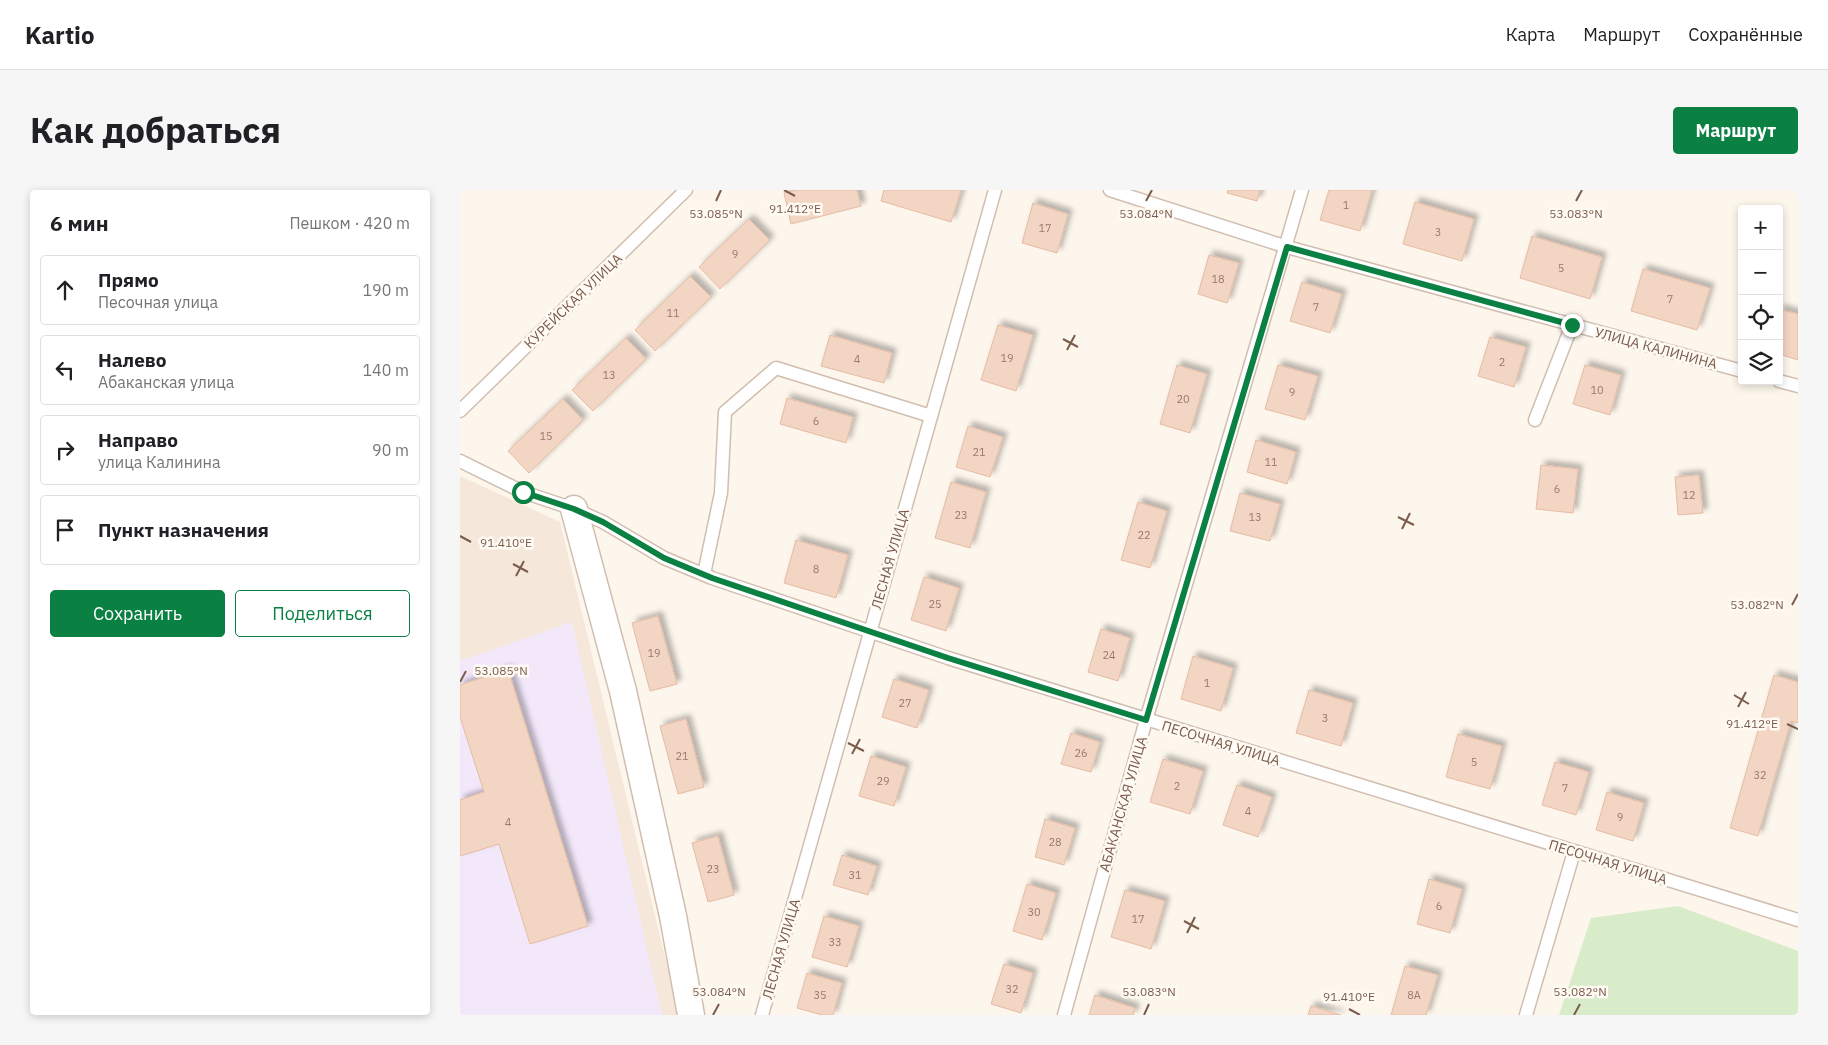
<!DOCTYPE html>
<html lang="ru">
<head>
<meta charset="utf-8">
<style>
	:root { --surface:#fff; --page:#f6f6f6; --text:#202124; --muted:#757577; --line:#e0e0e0; --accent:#0b8043 }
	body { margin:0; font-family:"IBM Plex Sans",sans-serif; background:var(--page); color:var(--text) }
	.controls { position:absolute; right:15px; top:15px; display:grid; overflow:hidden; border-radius:5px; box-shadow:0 2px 8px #0003 }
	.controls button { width:45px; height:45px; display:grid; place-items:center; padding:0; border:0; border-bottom:1px solid var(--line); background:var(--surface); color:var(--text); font:25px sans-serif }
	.stop { position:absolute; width:15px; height:15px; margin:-11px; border:4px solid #0b8043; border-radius:50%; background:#fff }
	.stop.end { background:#0b8043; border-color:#fff; box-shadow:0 1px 5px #0008 }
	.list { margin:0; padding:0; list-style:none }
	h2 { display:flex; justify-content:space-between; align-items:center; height:65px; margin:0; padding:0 20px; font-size:21px }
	h2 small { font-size:16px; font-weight:400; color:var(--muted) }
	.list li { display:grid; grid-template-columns:32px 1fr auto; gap:15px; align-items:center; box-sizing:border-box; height:70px; margin:0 10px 10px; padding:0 10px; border:1px solid var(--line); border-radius:5px }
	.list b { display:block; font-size:19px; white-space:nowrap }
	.list p { margin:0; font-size:16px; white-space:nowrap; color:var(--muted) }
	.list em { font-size:16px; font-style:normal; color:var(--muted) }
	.actions { display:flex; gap:10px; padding:15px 20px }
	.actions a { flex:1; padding:11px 0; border:1px solid var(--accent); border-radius:5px; text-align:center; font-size:18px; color:var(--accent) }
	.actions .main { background:var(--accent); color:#fff }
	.icon { flex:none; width:28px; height:28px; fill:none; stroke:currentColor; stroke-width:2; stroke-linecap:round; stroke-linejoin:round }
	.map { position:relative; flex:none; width:1338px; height:825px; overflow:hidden; border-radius:5px }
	header { display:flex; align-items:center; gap:30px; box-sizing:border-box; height:70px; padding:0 25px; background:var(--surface); border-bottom:1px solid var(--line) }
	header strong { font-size:24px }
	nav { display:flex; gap:28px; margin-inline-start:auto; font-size:18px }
	.intro { display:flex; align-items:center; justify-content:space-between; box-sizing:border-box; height:120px; padding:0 30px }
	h1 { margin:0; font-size:35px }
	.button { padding:12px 22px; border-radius:5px; background:var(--accent); color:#fff; font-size:18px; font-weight:700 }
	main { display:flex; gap:30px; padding:0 30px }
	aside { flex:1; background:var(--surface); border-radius:5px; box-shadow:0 2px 8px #0003 }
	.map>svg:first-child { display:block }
</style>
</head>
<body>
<header>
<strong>Kartio</strong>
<nav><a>Карта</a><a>Маршрут</a><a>Сохранённые</a></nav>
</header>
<div class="intro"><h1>Как добраться</h1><a class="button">Маршрут</a></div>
<main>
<aside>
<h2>6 мин<small>Пешком · 420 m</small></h2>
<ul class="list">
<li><svg class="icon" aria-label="ahead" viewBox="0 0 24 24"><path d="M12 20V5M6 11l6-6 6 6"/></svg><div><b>Прямо</b><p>Песочная улица</p></div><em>190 m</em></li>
<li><svg class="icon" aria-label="left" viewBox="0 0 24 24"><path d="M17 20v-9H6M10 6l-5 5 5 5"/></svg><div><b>Налево</b><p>Абаканская улица</p></div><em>140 m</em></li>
<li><svg class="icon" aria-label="right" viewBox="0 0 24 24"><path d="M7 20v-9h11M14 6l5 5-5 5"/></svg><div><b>Направо</b><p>улица Калинина</p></div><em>90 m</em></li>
<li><svg class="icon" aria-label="arrive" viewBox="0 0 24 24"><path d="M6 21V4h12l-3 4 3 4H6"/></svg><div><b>Пункт назначения</b></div></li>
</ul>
<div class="actions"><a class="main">Сохранить</a><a>Поделиться</a></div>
</aside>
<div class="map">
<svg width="1338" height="825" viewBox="0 0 1338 825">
	<defs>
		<filter id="shadow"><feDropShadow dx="4.5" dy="-4.5" stdDeviation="2.5" flood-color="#0004"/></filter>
	</defs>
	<rect width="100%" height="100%" fill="#fdf6ec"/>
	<path fill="#f5e8da" d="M 0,286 L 100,332 L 219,825 L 0,825 Z"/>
	<path fill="#f3e8fa" d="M 112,432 L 202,825 L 0,825 L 0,471 Z"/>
	<path fill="#d8ecc9" d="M 1218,716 L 1338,761 L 1338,825 L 1099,825 L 1131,728 Z"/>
	<g fill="#f3d5c3" stroke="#e6bba3" filter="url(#shadow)">
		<path d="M 335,0 L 397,0 L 401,16 L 331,34 L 324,3 Z"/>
		<path d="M 424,0 L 501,0 L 491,32 L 421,11 Z"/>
		<path d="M 768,0 L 800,0 L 797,11 L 767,3 Z"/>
		<path d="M 869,0 L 912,0 L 900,41 L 860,30 Z"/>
		<path d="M 955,12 L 1014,29 L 1002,71 L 943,54 Z"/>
		<path d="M 573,13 L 608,24 L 597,63 L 562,53 Z"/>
		<path d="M 289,29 L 310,50 L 260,99 L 239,77 Z"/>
		<path d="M 1072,46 L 1142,67 L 1130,109 L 1060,88 Z"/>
		<path d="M 749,65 L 779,73 L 767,113 L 738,104 Z"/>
		<path d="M 1183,79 L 1250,98 L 1237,140 L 1171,121 Z"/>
		<path d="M 230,86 L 251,107 L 195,161 L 175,140 Z"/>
		<path d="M 842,92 L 882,104 L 870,143 L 830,131 Z"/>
		<path d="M 1319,119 L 1338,124 L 1338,170 L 1319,164 Z"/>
		<path d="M 538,135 L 573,145 L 556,201 L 521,190 Z"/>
		<path d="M 370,145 L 432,163 L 424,193 L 361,176 Z"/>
		<path d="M 1030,147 L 1066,157 L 1054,197 L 1018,186 Z"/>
		<path d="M 166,148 L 186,169 L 133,221 L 112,200 Z"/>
		<path d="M 717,175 L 747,184 L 730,243 L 700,234 Z"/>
		<path d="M 818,175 L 858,186 L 845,230 L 805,219 Z"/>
		<path d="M 1125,175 L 1161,185 L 1150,225 L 1113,214 Z"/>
		<path d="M 327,208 L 393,227 L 386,253 L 320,234 Z"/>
		<path d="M 103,209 L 123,230 L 69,283 L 48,261 Z"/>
		<path d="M 508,236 L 543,247 L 530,287 L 496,277 Z"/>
		<path d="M 796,250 L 836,262 L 827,294 L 787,282 Z"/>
		<path d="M 1081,275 L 1118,279 L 1113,323 L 1076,319 Z"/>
		<path d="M 1239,285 L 1243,323 L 1218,325 L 1215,287 Z"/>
		<path d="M 491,292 L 526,302 L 510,358 L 475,348 Z"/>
		<path d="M 780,303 L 820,314 L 810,351 L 770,341 Z"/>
		<path d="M 678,312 L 707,321 L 690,378 L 661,370 Z"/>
		<path d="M 336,350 L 388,365 L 376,408 L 324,393 Z"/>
		<path d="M 464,387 L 499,398 L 486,441 L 451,430 Z"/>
		<path d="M 198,426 L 217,494 L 190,501 L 172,433 Z"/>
		<path d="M 641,439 L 670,448 L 658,491 L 628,482 Z"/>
		<path d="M 733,466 L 773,478 L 761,521 L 721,509 Z"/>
		<path d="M 48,479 L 128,736 L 70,754 L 39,654 L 0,666 L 0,610 L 24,602 L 0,527 L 0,495 Z"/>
		<path d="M 1314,485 L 1338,492 L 1338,533 L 1331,531 L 1298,646 L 1270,638 Z"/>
		<path d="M 434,489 L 469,500 L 457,538 L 422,527 Z"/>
		<path d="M 849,500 L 893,513 L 881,556 L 836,543 Z"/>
		<path d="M 226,529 L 244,597 L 218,604 L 200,536 Z"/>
		<path d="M 611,543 L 640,552 L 631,582 L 601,574 Z"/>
		<path d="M 998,544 L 1042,556 L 1030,599 L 986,587 Z"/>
		<path d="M 411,566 L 446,577 L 434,616 L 399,606 Z"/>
		<path d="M 703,569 L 743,581 L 730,624 L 690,612 Z"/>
		<path d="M 1095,572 L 1129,582 L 1116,625 L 1082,615 Z"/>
		<path d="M 777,595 L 812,607 L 798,647 L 763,635 Z"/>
		<path d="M 1147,602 L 1184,613 L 1173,651 L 1136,640 Z"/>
		<path d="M 585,629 L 615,638 L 604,675 L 575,667 Z"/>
		<path d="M 258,646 L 274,705 L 248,712 L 232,653 Z"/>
		<path d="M 382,665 L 417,676 L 408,705 L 373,695 Z"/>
		<path d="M 969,689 L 1002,699 L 990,743 L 957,734 Z"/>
		<path d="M 567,694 L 596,703 L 582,750 L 553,741 Z"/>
		<path d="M 665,700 L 705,711 L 691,759 L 651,747 Z"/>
		<path d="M 364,726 L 399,736 L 387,777 L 352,767 Z"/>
		<path d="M 544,774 L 573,783 L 561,823 L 531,814 Z"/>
		<path d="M 945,776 L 978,785 L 966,825 L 931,825 Z"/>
		<path d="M 347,783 L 382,793 L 373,825 L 362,825 L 337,818 Z"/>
		<path d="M 635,805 L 675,818 L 673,825 L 629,825 Z"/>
		<path d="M 851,816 L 881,825 L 848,825 Z"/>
	</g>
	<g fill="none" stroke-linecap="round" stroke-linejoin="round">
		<g stroke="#d1beb0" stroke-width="15">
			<g id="service">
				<path d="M 650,0 L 827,57 L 1282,181"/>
				<path d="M 1319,191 L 1338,196"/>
				<path d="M 0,221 L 226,0"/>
				<path d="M 1075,230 L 1112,135"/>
				<path d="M 0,271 L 63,302 L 114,319 L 143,332 L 204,368 L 252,388 L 488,468 L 1338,730"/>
				<path d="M 244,384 L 261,303 L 265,222 L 316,178 L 471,226"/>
				<path d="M 302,825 L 535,0"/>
				<path d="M 604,825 L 686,530 L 842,0"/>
				<path d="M 1066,825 L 1114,662"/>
			</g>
		</g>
		<g stroke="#d1beb0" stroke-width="29">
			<path id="minor" d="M 114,319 L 163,501 L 213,726 L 231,825"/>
		</g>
		<use href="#service" stroke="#fff" stroke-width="12"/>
		<use href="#minor" stroke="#fff" stroke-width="26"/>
	</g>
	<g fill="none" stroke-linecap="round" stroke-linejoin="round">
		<path stroke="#0b8043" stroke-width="6" d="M 63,302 L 114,319 L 143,332 L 204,368 L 252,388 L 488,468 L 686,530 L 827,57 L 1112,135"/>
	</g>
	<path fill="none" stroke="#7a5c4d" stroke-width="2" d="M 324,0 L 335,6M 256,11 L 261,0M 686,11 L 692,0M 1116,11 L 1122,0M 603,149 L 618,157M 607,160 L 615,145M 938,327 L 954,335M 942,339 L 950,323M 0,346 L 11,352M 53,374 L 68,382M 56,386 L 64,371M 1332,415 L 1338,404M 0,492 L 6,481M 1274,505 L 1289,514M 1278,517 L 1286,502M 1327,534 L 1338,539M 388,553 L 404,561M 392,564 L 400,549M 724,731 L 739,739M 727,743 L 735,727M 889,819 L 900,825M 253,825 L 259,814M 684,825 L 689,814M 1114,825 L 1120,814"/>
	<g text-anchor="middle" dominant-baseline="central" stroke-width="5" stroke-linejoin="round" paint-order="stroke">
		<g font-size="11" fill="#987a6a">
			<text x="886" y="15">1</text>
			<text x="585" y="38">17</text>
			<text x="978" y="42">3</text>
			<text x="275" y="64">9</text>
			<text x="1101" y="78">5</text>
			<text x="758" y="89">18</text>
			<text x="1210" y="109">7</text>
			<text x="856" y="117">7</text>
			<text x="213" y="123">11</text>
			<text x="547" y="168">19</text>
			<text x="397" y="169">4</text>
			<text x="1042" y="172">2</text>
			<text x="149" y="185">13</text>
			<text x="1137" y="200">10</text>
			<text x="832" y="202">9</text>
			<text x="723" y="209">20</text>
			<text x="356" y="231">6</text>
			<text x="86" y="246">15</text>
			<text x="519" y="262">21</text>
			<text x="811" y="272">11</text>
			<text x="1097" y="299">6</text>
			<text x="1229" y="305">12</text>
			<text x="501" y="325">23</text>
			<text x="795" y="327">13</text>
			<text x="684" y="345">22</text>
			<text x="356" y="379">8</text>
			<text x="475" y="414">25</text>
			<text x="194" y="463">19</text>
			<text x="649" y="465">24</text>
			<text x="747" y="493">1</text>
			<text x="445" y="513">27</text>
			<text x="865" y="528">3</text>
			<text x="621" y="563">26</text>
			<text x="222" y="566">21</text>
			<text x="1014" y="572">5</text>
			<text x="1300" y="585">32</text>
			<text x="423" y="591">29</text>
			<text x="717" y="596">2</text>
			<text x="1105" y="598">7</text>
			<text x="788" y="621">4</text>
			<text x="1160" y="627">9</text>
			<text x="48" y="632">4</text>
			<text x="595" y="652">28</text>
			<text x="253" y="679">23</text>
			<text x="395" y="685">31</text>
			<text x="979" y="716">6</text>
			<text x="574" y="722">30</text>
			<text x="678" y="729">17</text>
			<text x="375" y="752">33</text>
			<text x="552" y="799">32</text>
			<text x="360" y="805">35</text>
			<text x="954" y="805">8А</text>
		</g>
		<g font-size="14" fill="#7a5c4d" stroke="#fffaf3">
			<text transform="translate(113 111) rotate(-44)">КУРЕЙСКАЯ УЛИЦА</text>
			<text transform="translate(1196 158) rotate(15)">УЛИЦА КАЛИНИНА</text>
			<text transform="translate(430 369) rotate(-74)">ЛЕСНАЯ УЛИЦА</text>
			<text transform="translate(761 553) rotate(17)">ПЕСОЧНАЯ УЛИЦА</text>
			<text transform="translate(663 614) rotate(-74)">АБАКАНСКАЯ УЛИЦА</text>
			<text transform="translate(1148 672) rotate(17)">ПЕСОЧНАЯ УЛИЦА</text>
			<text transform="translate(321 759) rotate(-74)">ЛЕСНАЯ УЛИЦА</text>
		</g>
	</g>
	<g font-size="12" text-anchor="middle" fill="#7a5c4d" stroke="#fffaf3" stroke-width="5" stroke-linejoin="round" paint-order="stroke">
		<text x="335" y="23">91.412°E</text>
		<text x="256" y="28">53.085°N</text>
		<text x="686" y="28">53.084°N</text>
		<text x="1116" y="28">53.083°N</text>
		<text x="46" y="357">91.410°E</text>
		<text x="1297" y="419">53.082°N</text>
		<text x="41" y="485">53.085°N</text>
		<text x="1292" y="538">91.412°E</text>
		<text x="259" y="806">53.084°N</text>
		<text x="689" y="806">53.083°N</text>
		<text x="1120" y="806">53.082°N</text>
		<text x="889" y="811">91.410°E</text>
	</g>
</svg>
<div class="controls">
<button>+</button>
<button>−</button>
<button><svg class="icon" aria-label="locate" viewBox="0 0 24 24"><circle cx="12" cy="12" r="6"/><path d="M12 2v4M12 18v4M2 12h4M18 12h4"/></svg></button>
<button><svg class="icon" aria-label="layers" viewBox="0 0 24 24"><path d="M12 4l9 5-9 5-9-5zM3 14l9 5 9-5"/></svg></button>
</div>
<div class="stop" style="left:63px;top:302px"></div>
<div class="stop end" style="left:1112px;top:135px"></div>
</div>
</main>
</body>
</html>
